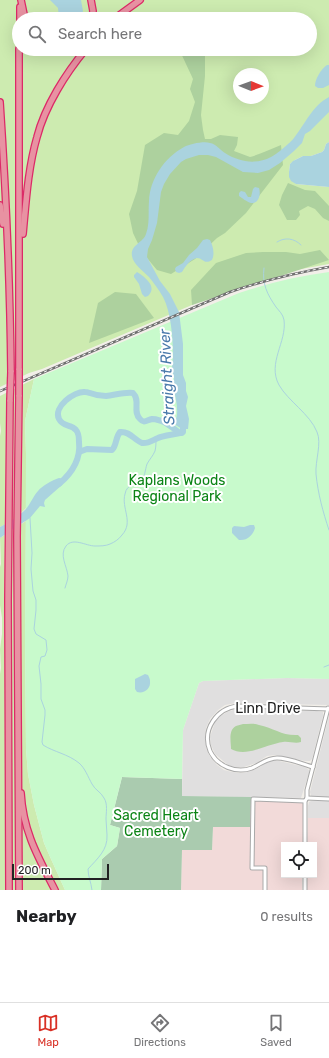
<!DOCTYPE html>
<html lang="en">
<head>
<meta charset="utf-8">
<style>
	:root { --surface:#fff; --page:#f2f2f2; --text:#202124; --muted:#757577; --line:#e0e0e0; --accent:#d93025 }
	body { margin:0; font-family:Rubik,sans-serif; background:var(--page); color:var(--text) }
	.controls { position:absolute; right:12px; bottom:12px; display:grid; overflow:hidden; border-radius:0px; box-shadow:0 4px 16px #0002 }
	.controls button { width:36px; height:36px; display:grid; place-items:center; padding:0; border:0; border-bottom:1px solid var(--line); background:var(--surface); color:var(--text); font:20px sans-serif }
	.compass { position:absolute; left:233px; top:68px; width:36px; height:36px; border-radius:50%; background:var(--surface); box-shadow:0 4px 16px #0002; rotate:91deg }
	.scale { position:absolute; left:12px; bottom:10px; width:97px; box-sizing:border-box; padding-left:4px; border:2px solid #222; border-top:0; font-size:11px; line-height:14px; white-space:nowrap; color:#222; -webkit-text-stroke:3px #fff; paint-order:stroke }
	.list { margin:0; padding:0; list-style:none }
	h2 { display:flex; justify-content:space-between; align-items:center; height:52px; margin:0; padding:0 16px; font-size:17px }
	h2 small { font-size:13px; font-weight:400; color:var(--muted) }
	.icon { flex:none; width:22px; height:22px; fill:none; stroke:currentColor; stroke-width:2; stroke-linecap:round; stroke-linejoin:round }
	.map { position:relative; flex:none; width:329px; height:890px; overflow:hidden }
	.search { position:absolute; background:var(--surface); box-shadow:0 4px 16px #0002; left:12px; right:12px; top:12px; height:44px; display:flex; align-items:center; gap:10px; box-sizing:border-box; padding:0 14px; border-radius:22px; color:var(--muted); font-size:15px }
	.sheet { height:112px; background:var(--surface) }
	nav { display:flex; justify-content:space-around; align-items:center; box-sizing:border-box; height:56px; border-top:1px solid var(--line); background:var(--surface); font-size:11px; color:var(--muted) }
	nav a { display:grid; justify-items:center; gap:2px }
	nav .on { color:var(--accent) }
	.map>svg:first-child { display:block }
</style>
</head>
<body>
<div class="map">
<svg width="329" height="890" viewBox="0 0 329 890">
	<rect width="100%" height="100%" fill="#f2efe9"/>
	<g fill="#e0dfdf">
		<path d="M 287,678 L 329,679 L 329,705 L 236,703 L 225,705 L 218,710 L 210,719 L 206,728 L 205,739 L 207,751 L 211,758 L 217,765 L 224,770 L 232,772 L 239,773 L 247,772 L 260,767 L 268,761 L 275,760 L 305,767 L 309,770 L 309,773 L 301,798 L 182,796 L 183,730 L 199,683 L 203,681 Z"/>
		<path d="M 236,709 L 317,711 L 323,712 L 323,716 L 312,759 L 310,761 L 305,761 L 275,755 L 267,756 L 256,763 L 244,767 L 235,767 L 228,765 L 215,754 L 211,745 L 210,737 L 215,722 L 219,717 L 227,712 Z"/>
		<path d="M 329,716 L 329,797 L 314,797 L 311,796 L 310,792 Z"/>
		<path d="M 311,801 L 329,801 L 329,818 L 308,818 L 308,806 L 309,802 Z"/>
	</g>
	<g fill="#f2dad9">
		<path d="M 251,800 L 301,802 L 304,805 L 303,845 L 284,845 L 284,875 L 302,875 L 302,890 L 181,890 L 182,849 L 212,850 L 213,827 L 250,827 Z"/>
		<path d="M 308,818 L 329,818 L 329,890 L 307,890 L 307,875 L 314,875 L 314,845 L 307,845 Z"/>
	</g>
	<g fill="#cdebb0" fill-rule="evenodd">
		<path d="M 0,0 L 329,0 L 329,142 L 326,144 L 324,150 L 322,152 L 311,156 L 303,156 L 295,160 L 290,164 L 289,172 L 296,184 L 329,187 L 329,264 L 290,271 L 206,299 L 42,369 L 29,373 L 0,387 ZM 19,19 L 310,19 L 310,49 L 19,49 ZM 239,74 L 263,74 L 263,98 L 239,98 Z"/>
		<path d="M 34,379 L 25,421 L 26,454 L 26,508 L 14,520 L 0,527 L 0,436 L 1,431 L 0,423 L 0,396 Z"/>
		<path d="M 26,521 L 25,638 L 26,749 L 28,774 L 34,805 L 44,843 L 51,859 L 65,890 L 0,890 L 0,674 L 1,668 L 0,649 L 2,634 L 2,618 L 0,605 L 0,567 L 1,564 L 0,538 Z"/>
	</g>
	<g fill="#add19e">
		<path d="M 179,49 L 202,49 L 205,53 L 205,76 L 201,115 L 203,130 L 205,139 L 211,139 L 220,135 L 238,137 L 237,145 L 234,151 L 250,157 C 261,154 271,149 281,145 L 283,165 L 246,213 L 225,233 L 217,238 L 195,259 L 171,274 L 157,270 L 142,252 L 133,233 L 129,214 L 137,191 L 145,145 L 164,133 L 178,135 L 189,121 L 195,102 L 190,89 L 193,79 Z"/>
		<path d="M 288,183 L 305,190 L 315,191 L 329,206 L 329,221 L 323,218 L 315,209 L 308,206 L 299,211 L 300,215 L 296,220 L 287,220 L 279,205 L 282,195 Z"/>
		<path d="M 320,250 L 329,260 L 192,305 L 191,290 L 216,263 L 246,253 L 263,252 L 286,252 L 300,254 Z"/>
		<path d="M 115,292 L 136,294 L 154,318 L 89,343 L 98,303 Z"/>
		<path d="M 243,724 C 248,724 254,723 259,725 C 274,728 282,736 298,735 L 301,738 L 301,742 C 295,744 289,741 283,742 C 267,744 246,758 231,749 C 231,742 228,730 236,726 C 238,725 241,725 243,724 Z"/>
	</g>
	<path fill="#aacbaf" d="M 122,777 L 182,779 L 182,796 L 251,797 L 250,827 L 213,827 L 212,850 L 182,850 L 181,890 L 101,890 L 102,859 L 117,846 L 120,828 L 110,825 Z"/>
	<path fill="#c8facc" d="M 329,272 L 329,679 L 287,678 L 203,681 L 199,683 L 183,730 L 182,779 L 122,777 L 110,825 L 120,828 L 117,846 L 102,859 L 101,890 L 65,890 L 51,859 L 44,843 L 34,805 L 28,774 L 26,749 L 25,638 L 26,454 L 25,421 L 34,379 L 239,293 C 269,283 298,276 329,272 Z"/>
	<g fill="#aad3df">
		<path d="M 50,0 L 81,0 L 83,11 L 80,19 L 59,19 L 58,8 Z"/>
		<path d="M 327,65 L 329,65 L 329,85 L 323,88 L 318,88 L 315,86 C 315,79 321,69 327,65 Z"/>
		<path d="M 329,97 L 329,112 L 310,131 L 305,134 L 302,143 L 294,151 L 280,163 L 269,170 L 258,173 L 243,172 L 216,157 L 208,155 L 199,155 L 186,159 L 181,162 L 170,174 L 164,184 L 161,192 L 157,223 L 152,240 L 148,249 L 147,257 L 160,281 L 170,294 L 179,312 L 183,344 L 183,375 L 186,383 L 186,391 L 188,397 L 186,406 L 189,419 L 188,429 L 182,429 L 174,424 C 180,413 176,401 174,389 C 174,385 174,381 174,377 C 173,374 172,371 172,368 C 172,364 173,360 173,356 C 173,338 171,312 163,297 C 159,290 154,283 149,277 C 143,271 133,264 132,256 C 130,245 143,243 146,234 C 150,223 148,212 149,201 C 150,179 164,158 184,147 C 190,144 204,141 210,143 C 216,144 220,150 225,153 C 239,162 256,165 271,157 C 276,155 291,142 294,138 C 305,124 313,105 329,97 Z"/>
		<path d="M 329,142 L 329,187 L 296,184 L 291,181 L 289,177 L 289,172 L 290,164 L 293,161 L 303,156 L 311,156 L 322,152 L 324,150 L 326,144 Z"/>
		<path d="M 255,187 L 259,188 C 261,194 259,204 251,203 C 247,202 242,198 239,196 L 239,193 L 241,191 L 245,192 L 248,197 L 251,197 L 253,189 Z"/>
		<path d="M 207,239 L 210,240 C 213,246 215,254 212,260 C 204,265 203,258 197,258 C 190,259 185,267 182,272 L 179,273 L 176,272 L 175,269 L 176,267 L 183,263 L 189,255 L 197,248 L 203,240 Z"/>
		<path d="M 137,272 C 145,277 158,287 148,296 L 145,297 L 142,294 L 139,284 L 134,277 L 134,275 Z"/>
		<path d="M 59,478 L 65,479 L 62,485 L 45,500 L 44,503 L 45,507 L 40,506 L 30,518 L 0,538 L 0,527 C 10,522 18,517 26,509 C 30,504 34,495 38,491 C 42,486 52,480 59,478 Z"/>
		<path d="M 250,525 L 254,525 L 255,528 C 253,535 247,541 239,540 L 232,533 L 232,528 L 234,526 L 244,527 Z"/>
		<path d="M 145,674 L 148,675 C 149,677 150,679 150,681 C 151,689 144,694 137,692 L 135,689 L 135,679 Z"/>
	</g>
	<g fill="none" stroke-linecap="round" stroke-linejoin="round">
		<g stroke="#aad3df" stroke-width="1">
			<path d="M 277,242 C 285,237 294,238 301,245"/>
			<path d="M 264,268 C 262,284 267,294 276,307 C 279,311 283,314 284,320 C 287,342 267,363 279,385 C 288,401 310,414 317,432 C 322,443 315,461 316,474 C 318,494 323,512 329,530"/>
			<path d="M 30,518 L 32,553 L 31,569 L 33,591 L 36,600 L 36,610 L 34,629 L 36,634 L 46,640 L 47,650 L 45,656 L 41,657 L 39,666 L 41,684 L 41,699 L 45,710 L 45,715 L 42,742 L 43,745 C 54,752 68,754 79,763 C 85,768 88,777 92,784 C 95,790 101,792 104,798 C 108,804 106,813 106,819 C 106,824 107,830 107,835 C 108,850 97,859 88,869 C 88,876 91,882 92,890"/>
			<path d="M 65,588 C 66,584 68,580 68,576 C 67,566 59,555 66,546 C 73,537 86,546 95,546 C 100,546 106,546 110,544 C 115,542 119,539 122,535 C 134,522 121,508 125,494 C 127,483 135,487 141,481 C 145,477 145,470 147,464 C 149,460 153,456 155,451 C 156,447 156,443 156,439"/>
			<path d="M 324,667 L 329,665"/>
		</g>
		<g stroke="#aad3df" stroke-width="6">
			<path d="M 79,452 L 87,449 L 112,450 C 117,445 115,438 120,432 C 130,431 134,440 142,443 C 148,444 153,440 158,438 C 164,435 172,435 180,433"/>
			<path d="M 59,484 C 72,473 81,460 79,442 C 79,438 79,433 76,430 C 71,424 63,427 59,419 C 53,407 74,391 85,392 C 88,392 88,393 90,393 C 95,395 101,396 106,396 C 115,395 124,392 133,393 C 141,401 132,411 140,419 C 144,424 147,420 152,419 C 154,419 156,419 158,420 C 166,421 173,429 180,433 L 182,433 L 183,432 L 183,422"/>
		</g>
		<g stroke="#a9a9a9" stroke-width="5">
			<g id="minor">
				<path d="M 313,767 C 302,764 289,758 277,758 C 267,758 261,764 252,768 C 236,774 217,766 210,751 C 206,741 207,730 213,721 C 219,712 228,707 238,706 L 329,709"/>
				<path d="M 307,798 L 329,799"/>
				<path d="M 305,845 L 305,801 L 307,798 L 307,790 L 328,708"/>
				<path d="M 265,890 L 265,868 L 252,868 L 253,799 L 305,801"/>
				<path d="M 305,890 L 305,875"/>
			</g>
		</g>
		<g stroke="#dc2a67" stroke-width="8">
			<g id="motorway">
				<path d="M 21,0 L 25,19"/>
				<path d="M 91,0 L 93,11 L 92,19"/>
				<path d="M 20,19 L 20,7"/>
				<path d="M 114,19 L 140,0"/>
				<path d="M 0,102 C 6,192 10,282 11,372"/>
				<path d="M 0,205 L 3,224"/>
				<path d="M 23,234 C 26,202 28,168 37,137 C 45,106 66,73 86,49"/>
				<path d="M 19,370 L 19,49"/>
				<path d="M 21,793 C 23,831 38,857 55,890"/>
				<path d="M 9,890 L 8,600 L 10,400"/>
				<path d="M 19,890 L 17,537 L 19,395"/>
			</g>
		</g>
		<use href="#minor" stroke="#fff" stroke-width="3"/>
		<use href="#motorway" stroke="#e892a2" stroke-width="5.5"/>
		<g stroke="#707070" stroke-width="2.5">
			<path id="rail" d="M 0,391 L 230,292 C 262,281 295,273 329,267"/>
		</g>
		<use href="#rail" stroke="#fff" stroke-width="1" stroke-dasharray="3" stroke-linecap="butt"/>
		<g stroke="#dc2a67" stroke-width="8" stroke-linecap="butt">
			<g id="motorway-bridge">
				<path d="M 19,395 L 19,370"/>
				<path d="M 10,400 L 11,372"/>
			</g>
		</g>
		<use href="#motorway-bridge" stroke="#e892a2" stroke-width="5.5"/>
	</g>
	<g text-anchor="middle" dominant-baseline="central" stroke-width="4" stroke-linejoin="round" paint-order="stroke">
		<g font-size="14" fill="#0c8416" stroke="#fff">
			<text x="177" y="480">Kaplans Woods<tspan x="177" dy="16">Regional Park</tspan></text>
			<text x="156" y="815">Sacred Heart<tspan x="156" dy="16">Cemetery</tspan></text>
		</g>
		<g font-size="14" fill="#222" stroke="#fff">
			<text x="268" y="708">Linn Drive</text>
		</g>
		<g font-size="15" font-style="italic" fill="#4a7aab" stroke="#fff">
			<text transform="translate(167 377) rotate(-93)">Straight River</text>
		</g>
	</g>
</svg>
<div class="controls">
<button><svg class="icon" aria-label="locate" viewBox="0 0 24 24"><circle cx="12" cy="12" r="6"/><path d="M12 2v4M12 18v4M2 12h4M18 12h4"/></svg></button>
</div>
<svg class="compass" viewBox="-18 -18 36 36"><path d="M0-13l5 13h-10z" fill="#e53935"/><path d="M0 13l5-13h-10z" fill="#757577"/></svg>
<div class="scale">200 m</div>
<div class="search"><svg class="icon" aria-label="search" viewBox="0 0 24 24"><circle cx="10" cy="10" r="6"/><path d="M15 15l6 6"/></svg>Search here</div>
</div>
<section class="sheet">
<h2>Nearby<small>0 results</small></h2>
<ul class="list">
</ul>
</section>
<nav>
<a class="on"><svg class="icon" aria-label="map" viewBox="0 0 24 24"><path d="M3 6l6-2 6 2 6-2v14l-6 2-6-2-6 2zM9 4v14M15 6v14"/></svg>Map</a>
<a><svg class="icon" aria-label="directions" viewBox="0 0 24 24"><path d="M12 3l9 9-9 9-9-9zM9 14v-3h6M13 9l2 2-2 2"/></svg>Directions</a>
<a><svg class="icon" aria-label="saved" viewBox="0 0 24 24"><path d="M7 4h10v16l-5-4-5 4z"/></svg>Saved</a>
</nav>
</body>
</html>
